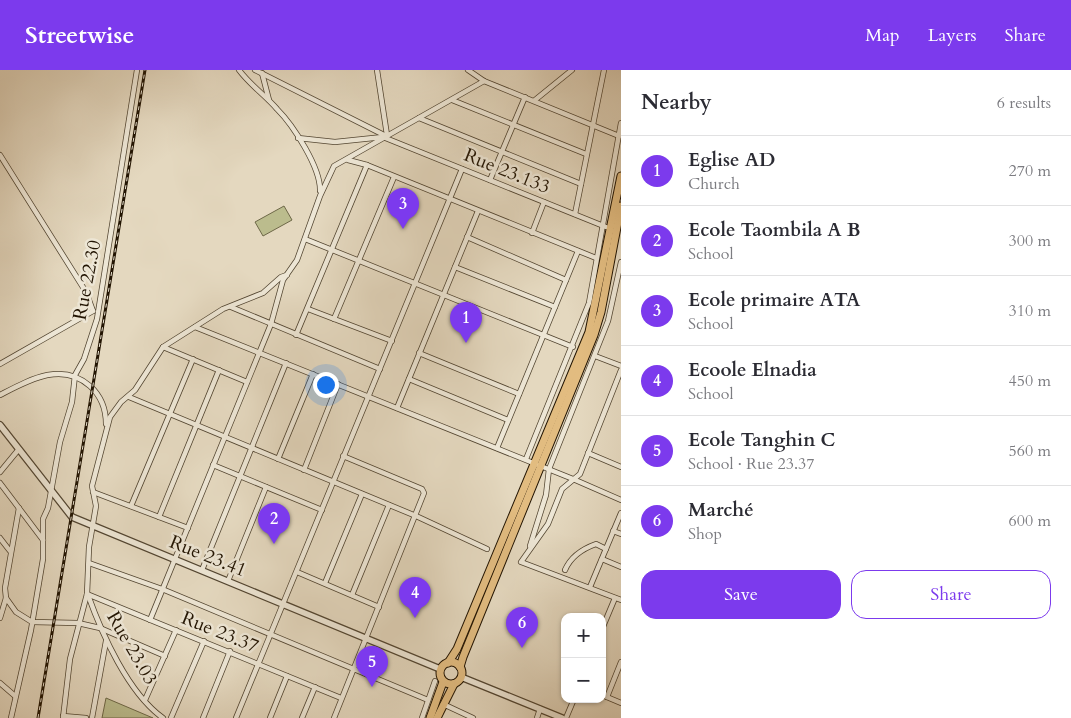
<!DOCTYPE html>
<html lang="en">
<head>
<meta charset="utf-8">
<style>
	:root { --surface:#fff; --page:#f2f2f3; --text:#2b2b33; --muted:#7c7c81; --line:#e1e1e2; --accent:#7c3aed }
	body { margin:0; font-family:Cardo,serif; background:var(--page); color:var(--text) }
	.controls { position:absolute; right:15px; bottom:15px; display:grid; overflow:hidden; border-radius:10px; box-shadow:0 1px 4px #0004 }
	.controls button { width:45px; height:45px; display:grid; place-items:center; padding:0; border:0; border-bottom:1px solid var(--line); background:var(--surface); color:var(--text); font:25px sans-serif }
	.you { position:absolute; left:325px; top:314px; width:18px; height:18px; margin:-12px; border:4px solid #fff; border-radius:50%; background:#1a73e8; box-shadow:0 0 0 8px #1a73e833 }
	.badge { display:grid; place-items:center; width:32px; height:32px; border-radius:50%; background:var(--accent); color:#fff; font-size:16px; font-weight:700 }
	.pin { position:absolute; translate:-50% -41px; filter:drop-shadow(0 1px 2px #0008) }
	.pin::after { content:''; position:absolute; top:26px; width:18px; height:15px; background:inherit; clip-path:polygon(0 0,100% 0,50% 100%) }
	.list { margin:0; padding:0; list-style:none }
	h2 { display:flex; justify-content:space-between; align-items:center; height:65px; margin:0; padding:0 20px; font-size:21px }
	h2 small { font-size:16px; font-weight:400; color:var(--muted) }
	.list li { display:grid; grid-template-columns:32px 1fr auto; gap:15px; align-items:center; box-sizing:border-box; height:70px; padding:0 20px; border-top:1px solid var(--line) }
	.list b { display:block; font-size:19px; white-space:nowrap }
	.list p { margin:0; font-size:16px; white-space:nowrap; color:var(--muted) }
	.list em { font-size:16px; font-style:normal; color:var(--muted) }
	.actions { display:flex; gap:10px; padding:15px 20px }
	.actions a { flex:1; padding:11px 0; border:1px solid var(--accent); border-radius:15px; text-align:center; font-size:18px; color:var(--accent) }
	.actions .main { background:var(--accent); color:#fff }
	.map { position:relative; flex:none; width:621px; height:648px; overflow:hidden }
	header { display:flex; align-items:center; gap:30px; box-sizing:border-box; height:70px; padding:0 25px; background:var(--accent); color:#fff }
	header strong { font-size:24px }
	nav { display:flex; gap:28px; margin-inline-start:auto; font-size:18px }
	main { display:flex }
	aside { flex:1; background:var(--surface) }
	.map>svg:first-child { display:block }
</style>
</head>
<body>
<header>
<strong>Streetwise</strong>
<nav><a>Map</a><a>Layers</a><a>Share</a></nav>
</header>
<main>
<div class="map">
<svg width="621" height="648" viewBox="0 0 621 648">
	<rect width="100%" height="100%" fill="#e4d8bf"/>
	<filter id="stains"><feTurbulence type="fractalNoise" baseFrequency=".004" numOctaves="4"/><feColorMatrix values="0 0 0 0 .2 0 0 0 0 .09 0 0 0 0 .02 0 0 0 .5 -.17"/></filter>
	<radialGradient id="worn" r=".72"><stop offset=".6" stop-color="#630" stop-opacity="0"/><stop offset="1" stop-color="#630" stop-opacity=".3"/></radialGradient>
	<g fill="#bbbc8d" stroke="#6e6848">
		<path d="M 284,136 L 292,150 L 263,166 L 255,152 Z"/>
		<path d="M 106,628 L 153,648 L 102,648 Z"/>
	</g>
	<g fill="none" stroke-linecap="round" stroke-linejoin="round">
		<g stroke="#524531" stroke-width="6">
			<g id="minor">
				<path d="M 239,0 C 250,15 265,25 277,39 C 293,55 321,98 320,121"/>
				<path d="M 255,0 L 386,66"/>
				<path d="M 377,0 L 387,65"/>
				<path d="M 468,0 L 484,11 L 619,66"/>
				<path d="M 262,3 L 269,30"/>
				<path d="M 452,30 L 586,84"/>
				<path d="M 535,30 L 572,0"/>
				<path d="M 419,48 L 581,114"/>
				<path d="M 298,68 L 335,72 L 383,67 L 606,157"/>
				<path d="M 0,85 L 86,222 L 93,241"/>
				<path d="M 348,90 L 367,95 L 596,188"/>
				<path d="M 490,110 L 525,27"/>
				<path d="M 575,144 L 604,0"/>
				<path d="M 532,163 L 544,132"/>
				<path d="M 467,167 L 566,210"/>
				<path d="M 305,169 L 573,277"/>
				<path d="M 455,197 L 555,237"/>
				<path d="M 231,237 L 380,299"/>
				<path d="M 308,239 L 392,271"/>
				<path d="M 334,249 L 394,107"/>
				<path d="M 195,257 L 573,409 L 621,430"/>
				<path d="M 296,265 L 367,95"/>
				<path d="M 163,277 L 247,312"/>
				<path d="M 419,283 L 519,324"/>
				<path d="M 595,286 L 621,296"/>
				<path d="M 0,294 L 93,241"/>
				<path d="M 621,300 L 580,404 L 562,419 L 548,454 L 521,492 L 621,530"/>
				<path d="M 409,309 L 508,350"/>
				<path d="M 0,325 C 29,310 62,291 90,316 C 101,326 106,339 106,354"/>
				<path d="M 129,327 L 416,446 L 487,479"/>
				<path d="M 397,338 L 478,141"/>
				<path d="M 497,378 L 578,181"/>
				<path d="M 588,383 L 621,397"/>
				<path d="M 278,389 L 313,304"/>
				<path d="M 526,389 L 589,233 L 621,53"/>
				<path d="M 213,395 L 322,440"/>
				<path d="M 304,400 L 338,314"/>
				<path d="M 0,402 L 19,379"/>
				<path d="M 0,413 L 43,470"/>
				<path d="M 93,422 L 188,458"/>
				<path d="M 131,436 L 193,289"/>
				<path d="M 159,447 L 219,300"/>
				<path d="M 613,461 L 621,464"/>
				<path d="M 0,468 L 10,481"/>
				<path d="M 530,476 L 546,425 L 549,399 L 608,251 L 621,192"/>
				<path d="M 602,489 L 621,497"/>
				<path d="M 89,493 L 162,519 L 428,630"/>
				<path d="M 202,500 L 286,293"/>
				<path d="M 565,500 C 571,486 582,479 596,474 L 606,479"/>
				<path d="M 297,502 L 379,537"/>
				<path d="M 228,511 L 266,417"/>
				<path d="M 325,513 L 362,424"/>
				<path d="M 590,517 L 621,443"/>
				<path d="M 87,524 L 341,628"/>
				<path d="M 88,525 C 102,564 128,623 163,648"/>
				<path d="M 352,525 L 389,435"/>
				<path d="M 6,528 L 16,542 L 32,552 L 78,553 L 100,558 L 165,586"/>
				<path d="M 0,548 L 6,528 L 5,518 L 19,438"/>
				<path d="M 150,550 L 271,254 L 283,210 L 297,190 L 320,126 L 334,96 L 484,11"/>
				<path d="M 602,559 L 615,528"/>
				<path d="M 0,613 L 15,626"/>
				<path d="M 602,625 L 621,633"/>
				<path d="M 607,627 L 621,592"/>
				<path d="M 145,630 L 176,560"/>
				<path d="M 443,634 L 473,648"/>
				<path d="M 63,646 L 86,648"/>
				<path d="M 11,648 L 31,560 L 43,489 L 43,449 L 48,438 L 60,372 L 72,332 L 75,305 L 84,289 L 97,249 L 137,0"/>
				<path d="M 63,648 L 70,589 L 87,524 L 89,477 L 96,436 L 92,416 L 110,347 L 121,332 L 135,320 L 163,277 L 223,239 L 263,223 L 281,207 L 287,205"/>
				<path d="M 92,648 L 106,571"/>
				<path d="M 171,648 L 204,571"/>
				<path d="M 203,648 L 230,581"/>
				<path d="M 236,648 L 462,99"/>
				<path d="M 270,648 L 287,606"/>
				<path d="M 302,648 L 315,617"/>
				<path d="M 334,648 L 424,423 L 422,419 L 343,386"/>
				<path d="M 422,648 L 435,611"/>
				<path d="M 537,648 L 540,639"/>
				<path d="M 566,648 L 574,629"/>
			</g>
		</g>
		<g stroke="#524531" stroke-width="8">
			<g id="tertiary">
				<path d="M 0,355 L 72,447 L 440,599"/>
				<path d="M 461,607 L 562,648"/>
			</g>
		</g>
		<g stroke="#221402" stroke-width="9">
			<g id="primary">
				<circle cx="451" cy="603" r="11"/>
				<path d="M 448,593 L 457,579 L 589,262 L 621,106"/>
				<path d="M 460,597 L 463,587 L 594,265 L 601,242 L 621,136"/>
				<path d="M 430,648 L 443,612"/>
				<path d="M 437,648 L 454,614"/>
			</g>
		</g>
		<use href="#minor" stroke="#ede6d5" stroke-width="4.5"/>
		<use href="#tertiary" stroke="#ede6d5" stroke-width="5.5"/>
		<use href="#primary" stroke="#e2bc80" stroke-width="7"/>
		<g stroke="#221402" stroke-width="3">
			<path id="rail" d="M 38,648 L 145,0"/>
		</g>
		<use href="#rail" stroke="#ede6d5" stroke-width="1" stroke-dasharray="4" stroke-linecap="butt"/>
	</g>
	<g text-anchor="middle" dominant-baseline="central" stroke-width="5" stroke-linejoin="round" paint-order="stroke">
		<g font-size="19" fill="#221402" stroke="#ede6d5">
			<text transform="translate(507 101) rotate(22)">Rue 23.133</text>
			<text transform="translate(87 210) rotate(-79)">Rue 22.30</text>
			<text transform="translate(208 486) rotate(22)">Rue 23.41</text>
			<text transform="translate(220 562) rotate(22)">Rue 23.37</text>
			<text transform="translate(132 578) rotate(60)">Rue 23.03</text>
		</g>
	</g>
	<rect width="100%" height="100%" filter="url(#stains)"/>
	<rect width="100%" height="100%" fill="url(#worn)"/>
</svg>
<div class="controls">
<button>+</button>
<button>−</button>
</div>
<div class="you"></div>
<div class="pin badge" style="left:466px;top:273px">1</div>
<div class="pin badge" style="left:274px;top:474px">2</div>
<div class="pin badge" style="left:403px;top:159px">3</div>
<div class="pin badge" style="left:415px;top:548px">4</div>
<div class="pin badge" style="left:372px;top:617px">5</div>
<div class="pin badge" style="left:522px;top:578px">6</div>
</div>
<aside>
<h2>Nearby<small>6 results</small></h2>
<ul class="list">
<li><span class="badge">1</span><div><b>Eglise AD</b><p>Church</p></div><em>270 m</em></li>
<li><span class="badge">2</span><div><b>Ecole Taombila A B</b><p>School</p></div><em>300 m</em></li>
<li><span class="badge">3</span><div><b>Ecole primaire ATA</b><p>School</p></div><em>310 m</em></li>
<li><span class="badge">4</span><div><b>Ecoole Elnadia</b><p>School</p></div><em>450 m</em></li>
<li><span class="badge">5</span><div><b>Ecole Tanghin C</b><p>School · Rue 23.37</p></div><em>560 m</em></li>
<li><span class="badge">6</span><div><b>Marché</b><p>Shop</p></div><em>600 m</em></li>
</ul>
<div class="actions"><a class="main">Save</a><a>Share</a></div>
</aside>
</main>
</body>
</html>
